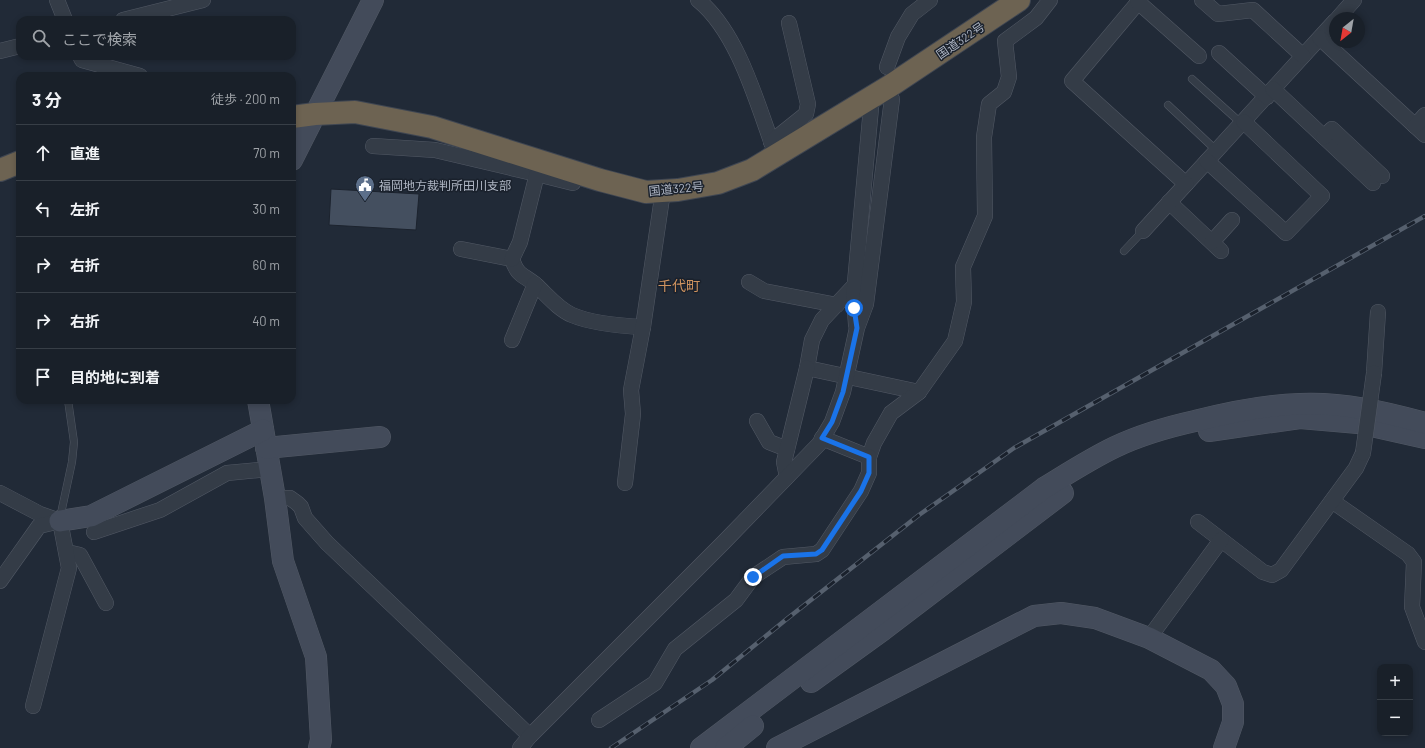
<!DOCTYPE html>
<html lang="ja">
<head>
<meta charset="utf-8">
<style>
	:root { --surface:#192029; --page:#262d35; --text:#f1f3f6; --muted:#9fa3a8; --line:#373e46 }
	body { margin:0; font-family:Barlow,"Noto Sans JP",sans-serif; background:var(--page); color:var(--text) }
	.controls { position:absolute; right:12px; bottom:12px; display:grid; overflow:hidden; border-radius:8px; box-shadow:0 2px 6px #0003 }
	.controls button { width:36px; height:36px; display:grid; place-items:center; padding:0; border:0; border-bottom:1px solid var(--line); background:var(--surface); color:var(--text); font:20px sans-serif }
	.compass { position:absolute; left:1329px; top:12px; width:36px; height:36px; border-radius:50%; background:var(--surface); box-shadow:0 2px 6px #0003; rotate:211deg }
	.stop { position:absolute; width:12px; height:12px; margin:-9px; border:3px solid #1a73e8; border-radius:50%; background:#fff }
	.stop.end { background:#1a73e8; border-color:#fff; box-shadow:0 1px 4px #0008 }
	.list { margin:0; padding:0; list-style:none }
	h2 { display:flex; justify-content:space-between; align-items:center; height:52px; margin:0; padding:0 16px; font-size:17px }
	h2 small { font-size:13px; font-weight:400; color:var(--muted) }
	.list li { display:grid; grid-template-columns:26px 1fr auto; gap:12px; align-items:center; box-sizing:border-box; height:56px; padding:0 16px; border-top:1px solid var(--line) }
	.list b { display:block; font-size:15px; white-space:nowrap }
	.list em { font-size:13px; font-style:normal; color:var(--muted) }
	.icon { flex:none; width:22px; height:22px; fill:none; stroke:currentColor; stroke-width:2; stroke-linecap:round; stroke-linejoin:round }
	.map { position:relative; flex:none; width:1425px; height:748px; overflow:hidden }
	.search { position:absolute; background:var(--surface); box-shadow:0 2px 6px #0003; left:16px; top:16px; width:280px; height:44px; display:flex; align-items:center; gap:10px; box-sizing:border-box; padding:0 14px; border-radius:12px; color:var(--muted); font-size:15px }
	.panel { position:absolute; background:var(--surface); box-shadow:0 2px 6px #0003; left:16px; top:72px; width:280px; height:332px; border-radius:12px }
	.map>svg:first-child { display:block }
</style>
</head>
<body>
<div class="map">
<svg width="1425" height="748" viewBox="0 0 1425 748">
	<rect width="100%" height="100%" fill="#212a37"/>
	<path fill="#444f5f" stroke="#1c232e" d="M 331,189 L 419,194 L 416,230 L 329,225 Z"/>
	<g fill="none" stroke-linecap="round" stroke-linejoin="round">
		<g stroke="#525965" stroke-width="8">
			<g id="lane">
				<path d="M 1192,79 L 1242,124"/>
				<path d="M 1168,105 L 1217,151"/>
				<path d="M 1124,251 L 1143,231"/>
				<path d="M 60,518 L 72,462 L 74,442 L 68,400"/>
			</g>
		</g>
		<g stroke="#525965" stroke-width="16">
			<g id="street">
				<path d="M 57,0 L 65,20"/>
				<path d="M 698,0 C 739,33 758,107 776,155"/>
				<path d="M 1140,0 L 1072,81 L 1186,184 L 1335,21"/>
				<path d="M 1202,0 L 1218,14 L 1253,10 L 1303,56"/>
				<path d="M 1138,2 L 1199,56"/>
				<path d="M 1338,18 L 1354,0"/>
				<path d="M 123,20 L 203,0"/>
				<path d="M 1320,38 L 1425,135"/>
				<path d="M 0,51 L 20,46"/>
				<path d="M 1219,53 L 1267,97"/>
				<path d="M 80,56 L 82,60 L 140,76"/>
				<path d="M 887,67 L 898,37 L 912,14 L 930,0"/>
				<path d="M 1273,89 L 1373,183"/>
				<path d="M 1415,126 L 1425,115"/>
				<path d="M 1324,137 L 1332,129 L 1382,176"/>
				<path d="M 771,142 L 806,114 L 808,104 L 789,23"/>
				<path d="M 373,146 L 435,150 L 537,174"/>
				<path d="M 1207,161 L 1286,233 L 1322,196 L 1244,122"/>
				<path d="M 1169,202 L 1221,251"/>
				<path d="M 1143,231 L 1186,184"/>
				<path d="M 1212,242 L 1232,220"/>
				<path d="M 461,249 L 512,259 C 518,277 523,274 536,285 C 547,295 558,309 572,315 C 591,323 622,326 643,327"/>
				<path d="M 512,259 L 520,242 L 537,174 L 573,183 L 575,172"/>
				<path d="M 749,282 L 764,291 L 837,305"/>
				<path d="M 854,286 L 822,320 L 812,340 L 807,368 L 919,392"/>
				<path d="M 856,325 L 854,293 L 872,97"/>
				<path d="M 512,340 L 535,284"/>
				<path d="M 1374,373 L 1378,312"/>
				<path d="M 757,421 L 769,442 L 787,449"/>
				<path d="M 822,438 L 869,457 L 874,443 L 891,413 L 919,392 L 955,341 L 964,302 L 963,267 L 985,216 L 984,137 L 989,104 L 1004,92 L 1009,77 L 1005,41 L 1036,18 L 1050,0"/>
				<path d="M 787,477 L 784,462 L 807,368"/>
				<path d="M 625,483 L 633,414 L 631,390 L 643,327 L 663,191"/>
				<path d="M 0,493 L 40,514 L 60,521"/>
				<path d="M 275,498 L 290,498 L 297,503 L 301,507 L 305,518 L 327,543 L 530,736"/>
				<path d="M 1332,501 L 1408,554 L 1414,562 L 1412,607 L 1425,642"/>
				<path d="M 1198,522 L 1263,572 L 1272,575 L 1281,570 L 1356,468 L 1363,453"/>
				<path d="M 94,532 L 160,510 L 227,473 L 269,469"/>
				<path d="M 67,552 L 80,555 L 106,603"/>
				<path d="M 0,581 L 39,526 L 60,521"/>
				<path d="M 1149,638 L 1221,540"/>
				<path d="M 33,706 L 69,568 L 60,521"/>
				<path d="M 599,720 L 655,683 L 675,649 L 736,600 L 753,577 L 783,557 L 816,554 L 822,550 L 861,491 L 869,473 L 869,457"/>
				<path d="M 520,748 L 530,736 L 723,543 L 819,444 L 832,422 L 843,392 L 857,328 L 866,304 L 892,99"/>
			</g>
		</g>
		<g stroke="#525965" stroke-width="22">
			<g id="secondary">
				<path d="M 292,160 L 373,0"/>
				<path d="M 258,400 L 275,498 L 283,561 L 316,657 L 321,740 L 319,748"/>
				<path d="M 1209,431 L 1300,418 L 1358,423 L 1425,438"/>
				<path d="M 266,448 L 380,437"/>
				<path d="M 60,521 L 91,516 L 263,430"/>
				<path d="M 811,682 L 883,630 L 1063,493"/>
				<path d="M 701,748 L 1044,488 C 1067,474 1090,459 1115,447 C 1140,435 1168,427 1195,421 C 1230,412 1264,405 1300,404 C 1342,402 1385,412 1425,423"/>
				<path d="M 726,748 L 753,726"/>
				<path d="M 777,748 L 1034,616 L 1061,613 L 1095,618 L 1149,638 L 1211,670 L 1226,686 L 1233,704 L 1233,722 L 1224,748"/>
			</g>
		</g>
		<g stroke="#3f4652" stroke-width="24">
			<g id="highway">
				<path d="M 292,117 L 315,114 L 355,112 L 432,127 L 600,180 L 646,192 L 678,190 L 718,183 L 752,170 L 890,86 L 1019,0"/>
				<path d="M 0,170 L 20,162"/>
			</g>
		</g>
		<use href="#lane" stroke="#343c47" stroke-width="7"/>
		<use href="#street" stroke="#343c47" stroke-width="15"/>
		<use href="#secondary" stroke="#434b5a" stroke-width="21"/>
		<use href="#highway" stroke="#6d6352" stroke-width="22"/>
		<g stroke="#56606e" stroke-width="4.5">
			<path id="rail" d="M 611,748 L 712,680 L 788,618 L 919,515 L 1014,448 L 1425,216"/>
		</g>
		<use href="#rail" stroke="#1a212c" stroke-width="3" stroke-dasharray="9" stroke-linecap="butt"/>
		<g stroke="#525965" stroke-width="16" stroke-linecap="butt">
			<path id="street-bridge" d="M 1363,453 L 1374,373"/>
		</g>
		<use href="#street-bridge" stroke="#343c47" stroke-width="15"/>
	</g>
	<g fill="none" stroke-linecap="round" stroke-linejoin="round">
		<path stroke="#1a73e8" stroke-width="5" d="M 753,577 L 783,556 L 816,554 L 822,550 L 861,491 L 869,473 L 869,457 L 822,438 L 832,422 L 843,392 L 857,328 L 854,308"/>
	</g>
	<defs>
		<g id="civic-pin" transform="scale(1)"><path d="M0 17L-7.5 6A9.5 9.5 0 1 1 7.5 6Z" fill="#5c6f8a" stroke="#1a212c"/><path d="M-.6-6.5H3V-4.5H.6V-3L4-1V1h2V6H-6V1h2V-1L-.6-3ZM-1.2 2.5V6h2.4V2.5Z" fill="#fff"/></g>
	</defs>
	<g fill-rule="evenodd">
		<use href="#civic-pin" x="365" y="185"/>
	</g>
	<g text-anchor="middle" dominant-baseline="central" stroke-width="3" stroke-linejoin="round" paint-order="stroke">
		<g font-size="12" fill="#afb6c4" stroke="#1a212c">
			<text transform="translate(960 40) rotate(-34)">国道322号</text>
			<text transform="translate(676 188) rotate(-5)">国道322号</text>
		</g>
		<g font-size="12" fill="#afb6c4" stroke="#1a212c" text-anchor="start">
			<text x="379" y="185">福岡地方裁判所田川支部</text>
		</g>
		<g font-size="14" fill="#cf935f" stroke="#1a212c">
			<text x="679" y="285">千代町</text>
		</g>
	</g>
</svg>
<div class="controls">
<button>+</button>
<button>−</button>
</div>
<svg class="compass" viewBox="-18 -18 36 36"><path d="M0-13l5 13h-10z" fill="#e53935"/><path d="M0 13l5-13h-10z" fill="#9fa3a8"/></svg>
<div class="stop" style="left:854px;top:308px"></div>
<div class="stop end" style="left:753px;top:577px"></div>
<div class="search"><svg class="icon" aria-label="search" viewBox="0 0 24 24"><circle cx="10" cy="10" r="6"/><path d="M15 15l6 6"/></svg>ここで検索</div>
<section class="panel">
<h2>3 分<small>徒歩 · 200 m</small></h2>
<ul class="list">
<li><svg class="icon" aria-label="ahead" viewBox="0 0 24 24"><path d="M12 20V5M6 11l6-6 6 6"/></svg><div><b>直進</b></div><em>70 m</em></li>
<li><svg class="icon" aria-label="left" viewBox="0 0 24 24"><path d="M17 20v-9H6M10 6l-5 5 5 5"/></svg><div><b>左折</b></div><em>30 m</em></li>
<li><svg class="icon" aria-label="right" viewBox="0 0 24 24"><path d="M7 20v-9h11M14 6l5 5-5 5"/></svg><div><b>右折</b></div><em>60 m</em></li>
<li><svg class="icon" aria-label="right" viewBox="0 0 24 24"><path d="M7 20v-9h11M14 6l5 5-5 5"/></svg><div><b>右折</b></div><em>40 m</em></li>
<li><svg class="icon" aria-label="arrive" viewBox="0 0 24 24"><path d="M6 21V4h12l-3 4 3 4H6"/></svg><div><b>目的地に到着</b></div></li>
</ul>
</section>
</div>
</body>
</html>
